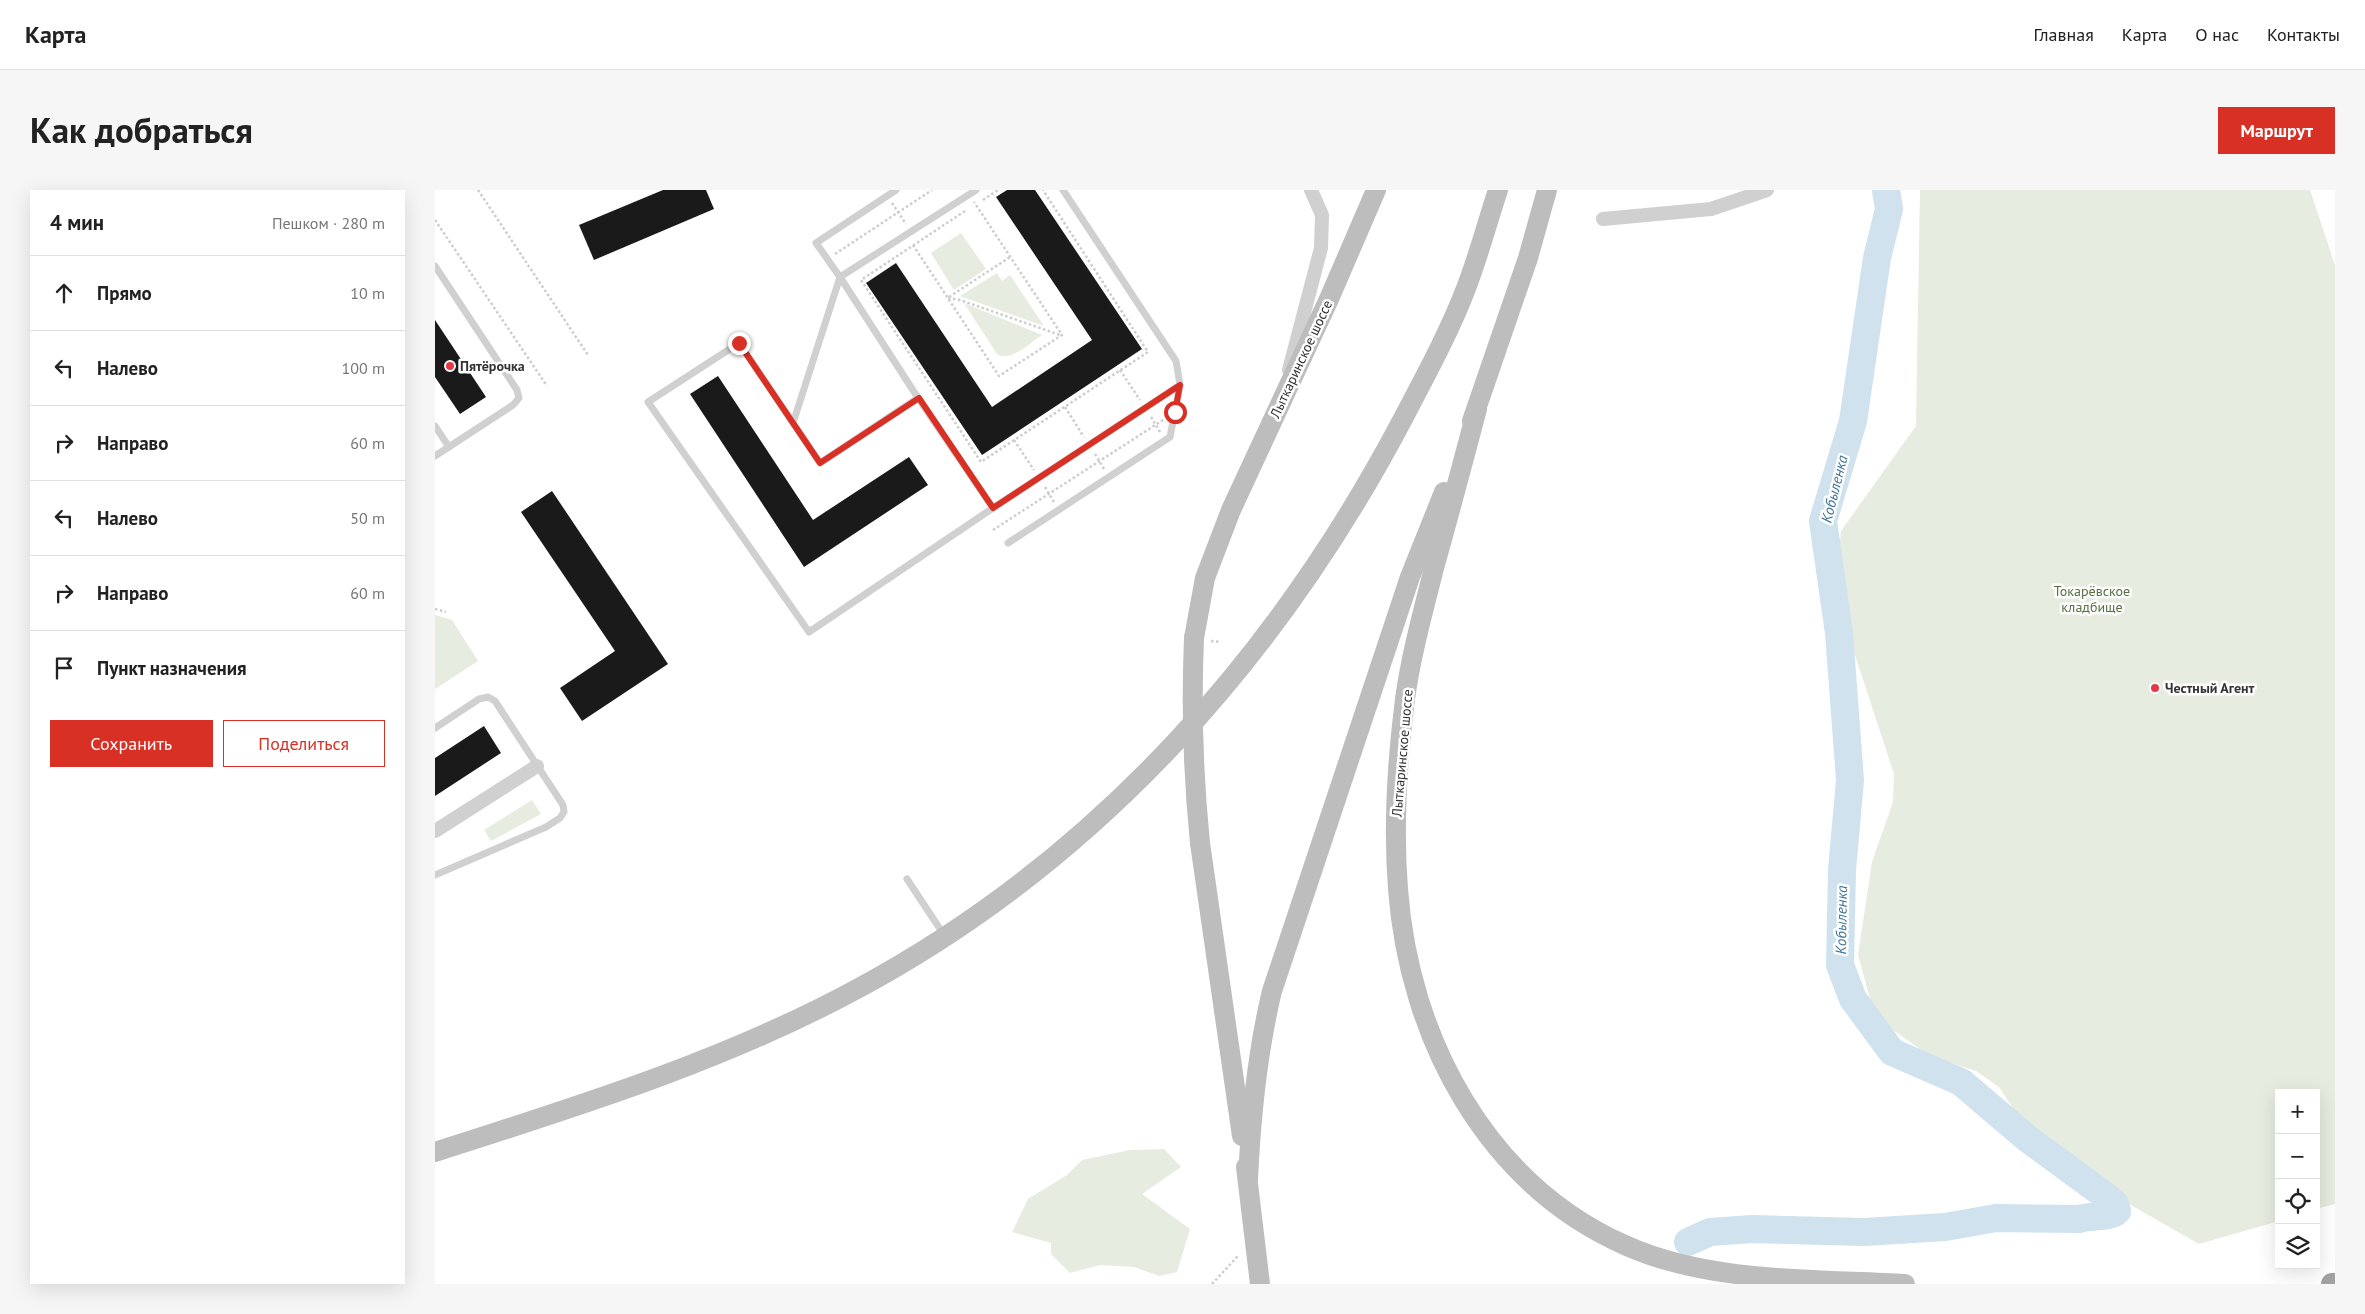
<!DOCTYPE html>
<html lang="ru">
<head>
<meta charset="utf-8">
<style>
	:root { --surface:#fff; --page:#f6f6f6; --text:#222; --muted:#767676; --line:#e0e0e0; --accent:#d93025 }
	body { margin:0; font-family:"PT Sans",sans-serif; background:var(--page); color:var(--text) }
	.controls { position:absolute; right:15px; bottom:15px; display:grid; overflow:hidden; border-radius:0px; box-shadow:0 5px 20px #0002 }
	.controls button { width:45px; height:45px; display:grid; place-items:center; padding:0; border:0; border-bottom:1px solid var(--line); background:var(--surface); color:var(--text); font:25px sans-serif }
	.stop { position:absolute; width:15px; height:15px; margin:-11px; border:4px solid #d93025; border-radius:50%; background:#fff }
	.stop.end { background:#d93025; border-color:#fff; box-shadow:0 1px 5px #0008 }
	.list { margin:0; padding:0; list-style:none }
	h2 { display:flex; justify-content:space-between; align-items:center; height:65px; margin:0; padding:0 20px; font-size:21px }
	h2 small { font-size:16px; font-weight:400; color:var(--muted) }
	.list li { display:grid; grid-template-columns:32px 1fr auto; gap:15px; align-items:center; box-sizing:border-box; height:75px; padding:0 20px; border-top:1px solid var(--line) }
	.list b { display:block; font-size:19px; white-space:nowrap }
	.list em { font-size:16px; font-style:normal; color:var(--muted) }
	.actions { display:flex; gap:10px; padding:15px 20px }
	.actions a { flex:1; padding:11px 0; border:1px solid var(--accent); border-radius:0px; text-align:center; font-size:18px; color:var(--accent) }
	.actions .main { background:var(--accent); color:#fff }
	.icon { flex:none; width:28px; height:28px; fill:none; stroke:currentColor; stroke-width:2; stroke-linecap:round; stroke-linejoin:round }
	.map { position:relative; flex:none; width:1900px; height:1094px; overflow:hidden; border-radius:0px }
	header { display:flex; align-items:center; gap:30px; box-sizing:border-box; height:70px; padding:0 25px; background:var(--surface); border-bottom:1px solid var(--line) }
	header strong { font-size:24px }
	nav { display:flex; gap:28px; margin-inline-start:auto; font-size:18px }
	.intro { display:flex; align-items:center; justify-content:space-between; box-sizing:border-box; height:120px; padding:0 30px }
	h1 { margin:0; font-size:35px }
	.button { padding:12px 22px; border-radius:0px; background:var(--accent); color:#fff; font-size:18px; font-weight:700 }
	main { display:flex; gap:30px; padding:0 30px }
	aside { flex:1; background:var(--surface); border-radius:0px; box-shadow:0 5px 20px #0002 }
	.map>svg:first-child { display:block }
</style>
</head>
<body>
<header>
<strong>Карта</strong>
<nav><a>Главная</a><a>Карта</a><a>О нас</a><a>Контакты</a></nav>
</header>
<div class="intro"><h1>Как добраться</h1><a class="button">Маршрут</a></div>
<main>
<aside>
<h2>4 мин<small>Пешком · 280 m</small></h2>
<ul class="list">
<li><svg class="icon" aria-label="ahead" viewBox="0 0 24 24"><path d="M12 20V5M6 11l6-6 6 6"/></svg><div><b>Прямо</b></div><em>10 m</em></li>
<li><svg class="icon" aria-label="left" viewBox="0 0 24 24"><path d="M17 20v-9H6M10 6l-5 5 5 5"/></svg><div><b>Налево</b></div><em>100 m</em></li>
<li><svg class="icon" aria-label="right" viewBox="0 0 24 24"><path d="M7 20v-9h11M14 6l5 5-5 5"/></svg><div><b>Направо</b></div><em>60 m</em></li>
<li><svg class="icon" aria-label="left" viewBox="0 0 24 24"><path d="M17 20v-9H6M10 6l-5 5 5 5"/></svg><div><b>Налево</b></div><em>50 m</em></li>
<li><svg class="icon" aria-label="right" viewBox="0 0 24 24"><path d="M7 20v-9h11M14 6l5 5-5 5"/></svg><div><b>Направо</b></div><em>60 m</em></li>
<li><svg class="icon" aria-label="arrive" viewBox="0 0 24 24"><path d="M6 21V4h12l-3 4 3 4H6"/></svg><div><b>Пункт назначения</b></div></li>
</ul>
<div class="actions"><a class="main">Сохранить</a><a>Поделиться</a></div>
</aside>
<div class="map">
<svg width="1900" height="1094" viewBox="0 0 1900 1094">
	<rect width="100%" height="100%" fill="#fff"/>
	<g fill="#e6ecdf">
		<path d="M 1485,0 L 1875,0 L 1900,75 L 1900,1014 L 1881,1019 L 1881,903 L 1844,903 L 1844,1031 L 1764,1054 L 1652,990 L 1592,940 L 1564,897 L 1541,881 L 1495,866 L 1458,840 L 1435,809 L 1423,765 L 1437,672 L 1458,612 L 1459,584 L 1420,465 L 1404,360 L 1406,341 L 1481,236 Z"/>
		<path d="M 526,43 L 551,79 L 519,100 L 496,63 Z"/>
		<path d="M 562,83 L 567,91 L 575,85 L 609,136 L 525,106 Z"/>
		<path d="M 529,113 L 607,145 C 596,152 575,173 562,164 Z"/>
		<path d="M 0,425 L 17,430 L 43,471 L 0,499 Z"/>
		<path d="M 97,610 L 106,624 L 56,651 L 49,640 Z"/>
		<path d="M 729,959 L 746,977 L 707,1004 L 755,1039 L 742,1082 L 724,1086 L 699,1077 L 665,1075 L 635,1083 L 616,1064 L 616,1053 L 577,1042 L 593,1009 L 632,985 L 647,970 L 695,960 Z"/>
	</g>
	<g fill="none" stroke-linecap="round" stroke-linejoin="round">
		<path stroke="#cfe2ee" stroke-width="28" d="M 1253,1052 L 1275,1042 L 1317,1039 L 1429,1042 L 1510,1037 L 1561,1028 L 1644,1029 C 1655,1025 1675,1028 1682,1021 L 1680,1014 L 1672,1007 L 1593,949 L 1526,892 L 1457,862 L 1418,809 L 1405,775 L 1407,680 L 1415,590 L 1404,443 L 1388,331 L 1418,231 L 1442,68 L 1454,19 L 1451,0"/>
	</g>
	<g fill="#1a1a1a">
		<path d="M 228,0 L 271,0 L 279,19 L 159,70 L 144,35 Z"/>
		<path d="M 572,0 L 600,0 L 707,159 L 547,265 L 431,93 L 461,73 L 557,217 L 657,150 L 561,7 Z"/>
		<path d="M 0,130 L 51,207 L 25,224 L 0,187 Z"/>
		<path d="M 283,186 L 378,330 L 474,267 L 493,295 L 369,377 L 255,204 Z"/>
		<path d="M 117,301 L 233,474 L 147,531 L 125,498 L 180,461 L 86,322 Z"/>
		<path d="M 49,536 L 66,563 L 0,606 L 0,568 Z"/>
	</g>
	<g fill="none" stroke-linecap="round" stroke-linejoin="round">
		<g stroke="#cdcdcd" stroke-width="2.5" stroke-dasharray="2.5 2.5" stroke-linecap="butt">
			<path d="M 43,0 L 153,165"/>
			<path d="M 548,10 L 563,0"/>
			<path d="M 457,13 L 471,34"/>
			<path d="M 530,21 L 426,90 L 546,272 L 713,162 L 608,0"/>
			<path d="M 0,30 L 112,196"/>
			<path d="M 478,55 L 564,186 L 627,145 L 539,12"/>
			<path d="M 400,64 L 497,0"/>
			<path d="M 514,107 L 575,67"/>
			<path d="M 513,108 L 525,110 L 625,145"/>
			<path d="M 685,180 L 705,210"/>
			<path d="M 630,217 L 649,247"/>
			<path d="M 716,227 L 725,242"/>
			<path d="M 579,250 L 599,280"/>
			<path d="M 660,264 L 669,279"/>
			<path d="M 610,297 L 619,312"/>
			<path d="M 558,340 L 728,230"/>
			<path d="M 0,419 L 11,422"/>
			<path d="M 776,451 L 786,452"/>
			<path d="M 777,1094 L 802,1067 L 804,1067"/>
		</g>
		<g stroke="#d0d0d0" stroke-width="7">
			<path d="M 461,0 L 381,53 L 405,87 L 541,0"/>
			<path d="M 0,76 L 82,200 L 84,208 L 78,215 L 0,266"/>
			<path d="M 483,208 L 558,318"/>
			<path d="M 358,233 L 405,87 L 483,208 L 385,273 L 304,153 L 213,212 L 374,442 L 558,318 L 745,195 L 741,171 L 628,0"/>
			<path d="M 0,236 L 14,257"/>
			<path d="M 573,353 L 735,247 L 745,195"/>
			<path d="M 0,538 L 44,509 L 53,507 L 60,511 L 128,615 L 129,622 L 125,628 L 111,637 L 0,685"/>
			<path d="M 472,689 L 509,745"/>
		</g>
		<g stroke="#d0d0d0" stroke-width="14">
			<path d="M 1168,29 L 1276,19 L 1332,0"/>
			<path d="M 854,180 L 886,58 L 887,25 L 876,0"/>
			<path d="M 0,641 L 102,576"/>
		</g>
		<g stroke="#bdbdbd" stroke-width="20">
			<path d="M 1042,219 C 1028,272 1014,325 999,378 C 988,422 976,465 970,509 C 962,572 958,635 963,699 C 974,848 1051,994 1192,1056 C 1275,1093 1380,1089 1470,1094"/>
			<path d="M 1037,231 L 1093,68 L 1112,0"/>
			<path d="M 759,448 L 770,388 L 796,320 L 894,109 L 941,0"/>
			<path d="M 765,653 L 807,946"/>
			<path d="M 0,962 C 143,916 289,871 422,799 C 664,669 845,464 971,223 C 992,183 1014,142 1030,101 C 1043,68 1052,33 1063,0"/>
			<path d="M 811,977 L 825,1094"/>
			<path d="M 813,989 C 816,925 822,863 837,801 L 975,387 L 1009,302"/>
		</g>
		<path stroke="#a2a2a2" stroke-width="22" d="M 1897,1094 L 1900,1094"/>
		<path stroke="#bdbdbd" stroke-width="20" d="M 759,448 C 756,519 758,583 765,653"/>
	</g>
	<g fill="none" stroke-linecap="round" stroke-linejoin="round">
		<path stroke="#d93025" stroke-width="6" d="M 304,153 L 385,273 L 484,208 L 558,318 L 745,195 L 740,222"/>
	</g>
	<g fill="#e63946" stroke="#fff" stroke-width="2">
		<circle cx="15" cy="176" r="5"/>
		<circle cx="1720" cy="498" r="5"/>
	</g>
	<g text-anchor="middle" dominant-baseline="central" stroke-width="5" stroke-linejoin="round" paint-order="stroke">
		<g font-size="14" fill="#333" stroke="#fff">
			<text transform="translate(866 169) rotate(-65)">Лыткаринское шоссе</text>
			<text transform="translate(967 563) rotate(-85)">Лыткаринское шоссе</text>
		</g>
		<g font-size="14" font-weight="bold" fill="#333" stroke="#fff" text-anchor="start">
			<text x="25" y="176">Пятёрочка</text>
			<text x="1730" y="498">Честный Агент</text>
		</g>
		<g font-size="14" fill="#56703f" stroke="#fff">
			<text x="1657" y="401">Токарёвское<tspan x="1657" dy="16">кладбище</tspan></text>
		</g>
		<g font-size="15" font-style="italic" fill="#3f7597" stroke="#fff">
			<text transform="translate(1399 299) rotate(-76)">Кобыленка</text>
			<text transform="translate(1406 730) rotate(-89)">Кобыленка</text>
		</g>
	</g>
</svg>
<div class="controls">
<button>+</button>
<button>−</button>
<button><svg class="icon" aria-label="locate" viewBox="0 0 24 24"><circle cx="12" cy="12" r="6"/><path d="M12 2v4M12 18v4M2 12h4M18 12h4"/></svg></button>
<button><svg class="icon" aria-label="layers" viewBox="0 0 24 24"><path d="M12 4l9 5-9 5-9-5zM3 14l9 5 9-5"/></svg></button>
</div>
<div class="stop" style="left:740px;top:222px"></div>
<div class="stop end" style="left:304px;top:153px"></div>
</div>
</main>
</body>
</html>
